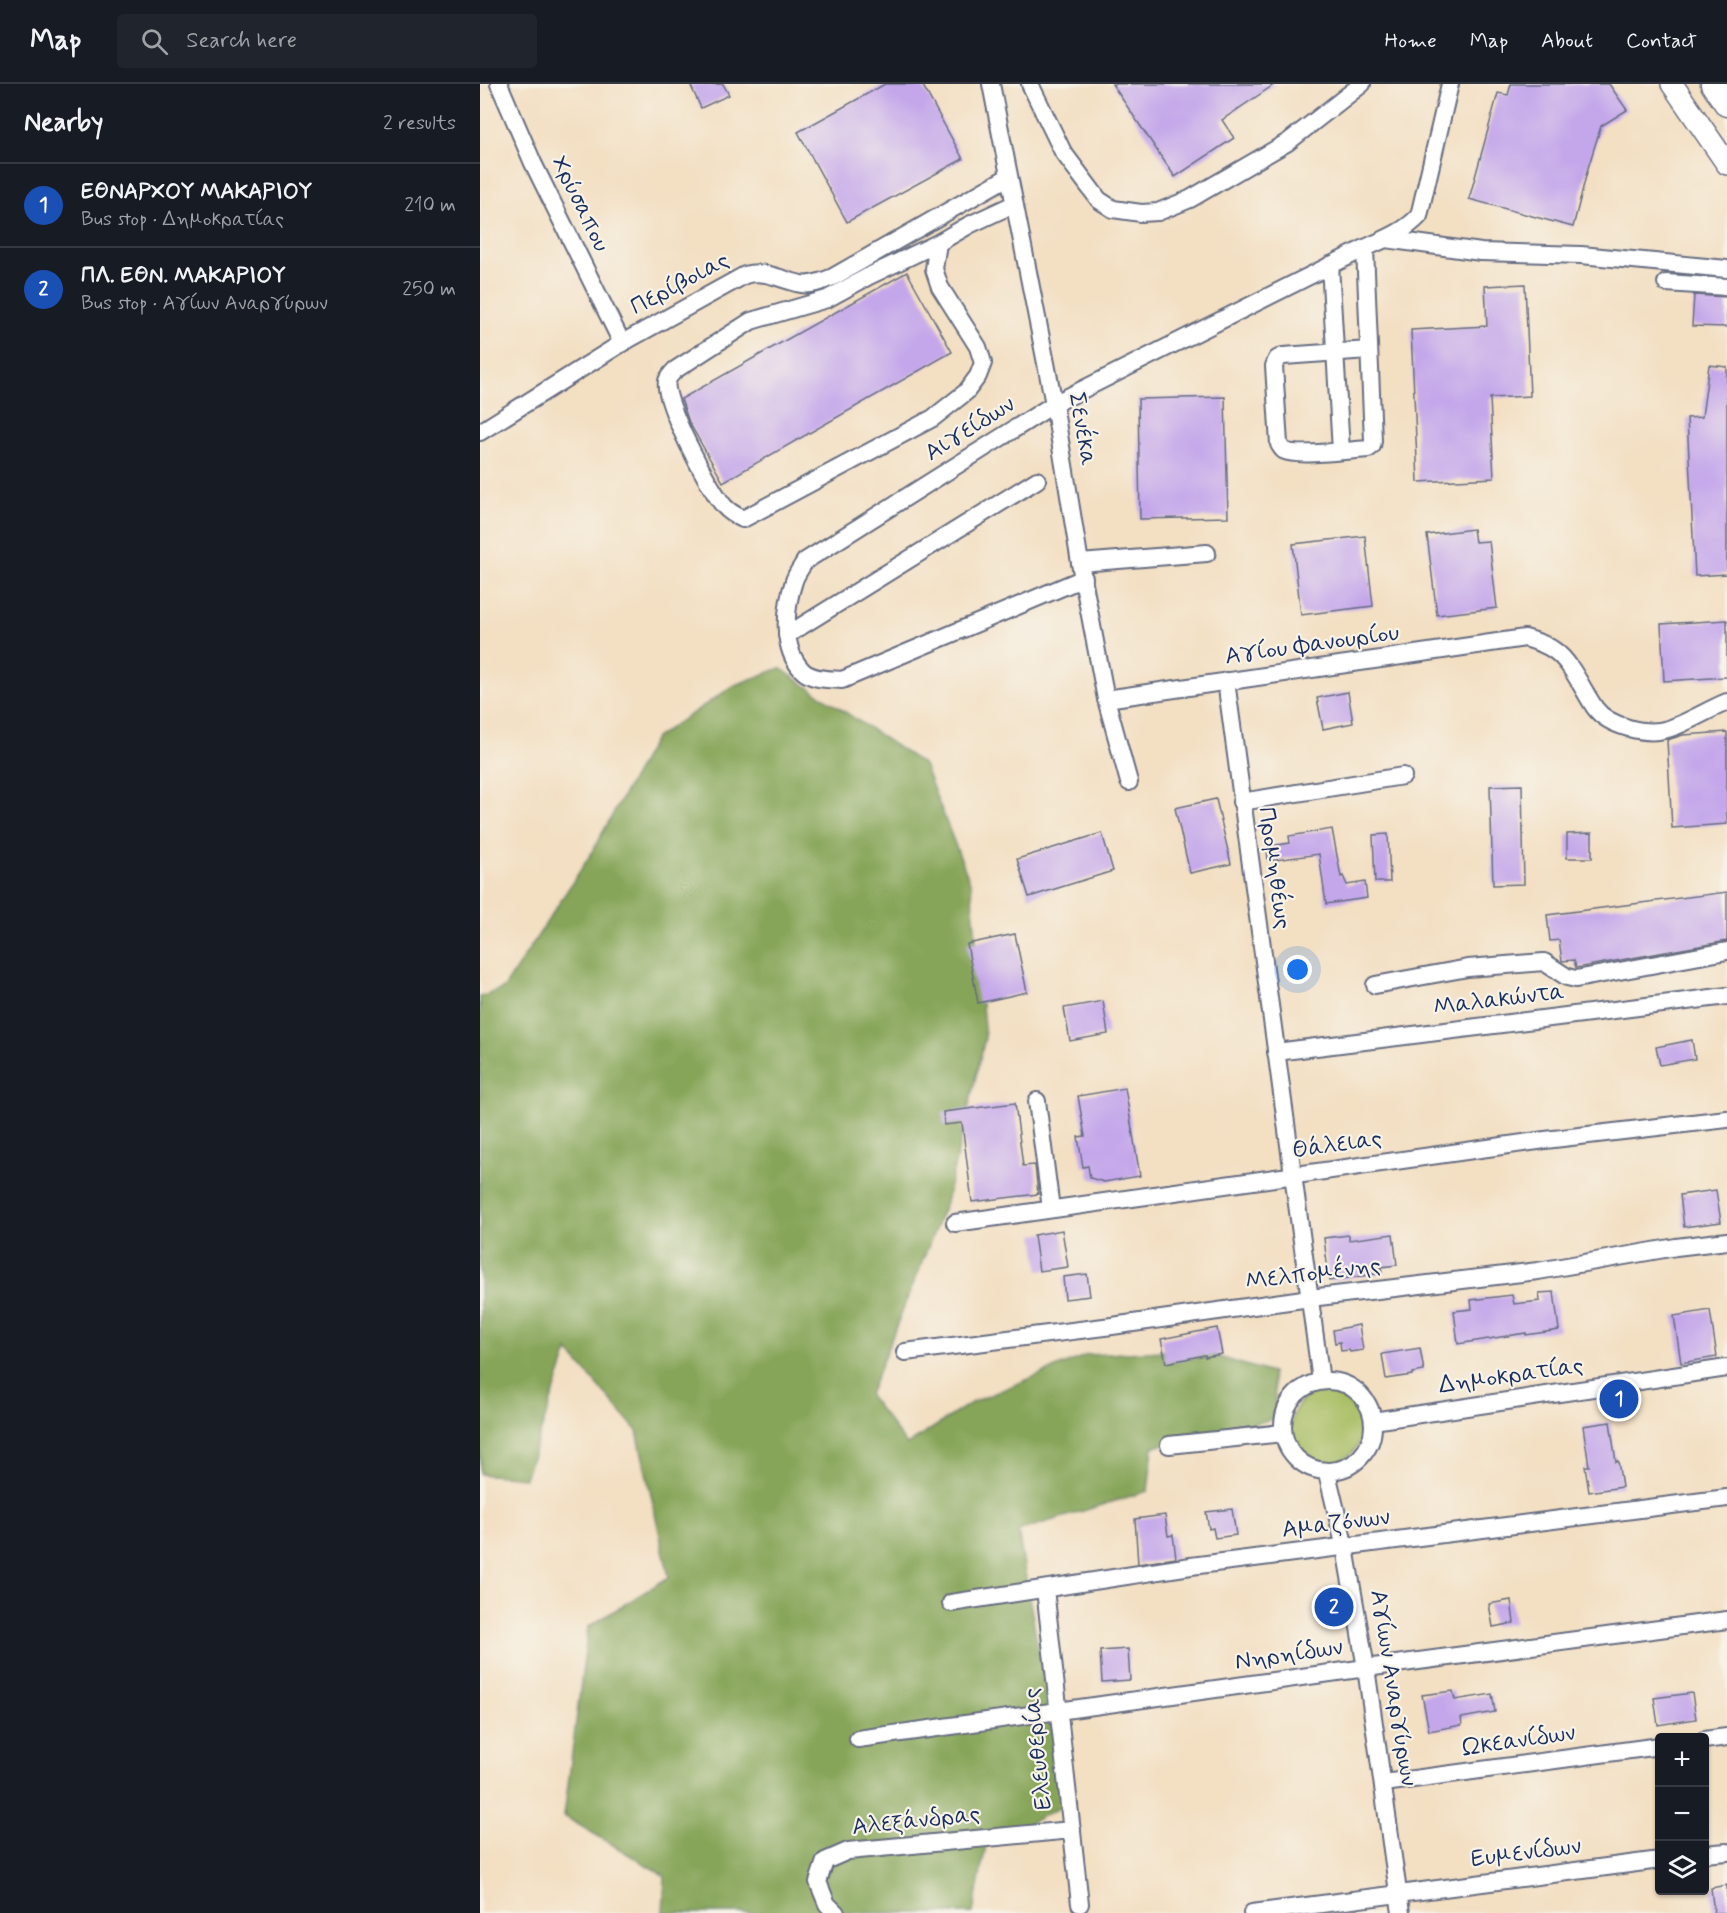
<!DOCTYPE html>
<html lang="en">
<head>
<meta charset="utf-8">
<style>
	:root { --surface:#171b24; --page:#20242c; --text:#f1f3f6; --muted:#9ea1a6; --line:#363941; --accent:#ea580c }
	body { margin:0; font-family:Mynerve,sans-serif; background:var(--page); color:var(--text) }
	.controls { position:absolute; right:18px; bottom:18px; display:grid; overflow:hidden; border-radius:6px; box-shadow:0 2px 4px #0004 }
	.controls button { width:54px; height:54px; display:grid; place-items:center; padding:0; border:0; border-bottom:2px solid var(--line); background:var(--surface); color:var(--text); font:30px sans-serif }
	.you { position:absolute; left:818px; top:886px; width:21px; height:21px; margin:-15px; border:4px solid #fff; border-radius:50%; background:#1a73e8; box-shadow:0 0 0 9px #1a73e833 }
	.badge { display:grid; place-items:center; width:39px; height:39px; border-radius:50%; background:var(--accent); color:#fff; font-size:20px; font-weight:700 }
	.pin { position:absolute; translate:-50% -50%; border:3px solid #fff; box-shadow:0 2px 6px #0006 }
	.list { margin:0; padding:0; list-style:none }
	h2 { display:flex; justify-content:space-between; align-items:center; height:78px; margin:0; padding:0 24px; font-size:26px }
	h2 small { font-size:20px; font-weight:400; color:var(--muted) }
	.list li { display:grid; grid-template-columns:39px 1fr auto; gap:18px; align-items:center; box-sizing:border-box; height:84px; padding:0 24px; border-top:2px solid var(--line) }
	.list b { display:block; font-size:22px; white-space:nowrap }
	.list p { margin:0; font-size:20px; white-space:nowrap; color:var(--muted) }
	.list em { font-size:20px; font-style:normal; color:var(--muted) }
	.icon { flex:none; width:33px; height:33px; fill:none; stroke:currentColor; stroke-width:2; stroke-linecap:round; stroke-linejoin:round }
	.map { position:relative; flex:none; width:1247px; height:1829px; overflow:hidden }
	header { display:flex; align-items:center; gap:36px; box-sizing:border-box; height:84px; padding:0 30px; background:var(--surface); border-bottom:2px solid var(--line) }
	header strong { font-size:28px }
	nav { display:flex; gap:33px; margin-inline-start:auto; font-size:21px }
	.search { width:420px; height:54px; background:var(--page); display:flex; align-items:center; gap:15px; box-sizing:border-box; padding:0 21px; border-radius:6px; color:var(--muted); font-size:22px }
	main { display:flex }
	aside { flex:1; background:var(--surface) }
	.map>svg:first-child { display:block }
</style>
</head>
<body>
<header>
<strong>Map</strong>
<div class="search"><svg class="icon" aria-label="search" viewBox="0 0 24 24"><circle cx="10" cy="10" r="6"/><path d="M15 15l6 6"/></svg>Search here</div>
<nav><a>Home</a><a>Map</a><a>About</a><a>Contact</a></nav>
</header>
<main>
<aside>
<h2>Nearby<small>2 results</small></h2>
<ul class="list">
<li><span class="badge" style="background:#1a4fb4">1</span><div><b>ΕΘΝΑΡΧΟΥ ΜΑΚΑΡΙΟΥ</b><p>Bus stop · Δημοκρατίας</p></div><em>210 m</em></li>
<li><span class="badge" style="background:#1a4fb4">2</span><div><b>ΠΛ. ΕΘΝ. ΜΑΚΑΡΙΟΥ</b><p>Bus stop · Αγίων Αναργύρων</p></div><em>250 m</em></li>
</ul>
</aside>
<div class="map">
<svg width="1247" height="1829" viewBox="0 0 1247 1829">
	<rect width="100%" height="100%" fill="#f7f3e8"/>
	<filter id="ink" filterUnits="userSpaceOnUse"><feTurbulence type="fractalNoise" baseFrequency=".0167" numOctaves="2"/><feDisplacementMap in="SourceGraphic" scale="12" xChannelSelector="R" yChannelSelector="G"/><feConvolveMatrix kernelMatrix="1 2 1 2 8 2 1 2 1" color-interpolation-filters="sRGB"/></filter>
	<filter id="wash" filterUnits="userSpaceOnUse"><feTurbulence type="fractalNoise" baseFrequency=".008" numOctaves="4" result="noise"/><feDisplacementMap in="SourceGraphic" scale="24" xChannelSelector="R" yChannelSelector="G"/><feGaussianBlur stdDeviation="1.35" result="paint"/><feColorMatrix in="noise" values="0 0 0 0 0 0 0 0 0 0 0 0 0 0 0 0 0 1.4 0 .05"/><feComposite in="paint" operator="in"/></filter>
	<g filter="url(#wash)">
		<rect width="100%" height="100%" fill="#f3dfc2"/>
		<circle fill="#a8be63" stroke="#627660" stroke-width="1.5" cx="847" cy="1343" r="36"/>
		<path fill="#86a559" stroke="#506a5c" stroke-width="1.5" d="M 300,584 L 444,681 L 491,801 L 505,954 L 466,1118 L 389,1311 L 427,1361 L 491,1319 L 607,1271 L 704,1266 L 729,1270 L 792,1289 L 798,1334 L 673,1363 L 668,1407 L 538,1447 L 585,1721 L 506,1761 L 493,1829 L 183,1829 L 185,1792 L 84,1732 L 108,1543 L 189,1493 L 157,1347 L 88,1267 L 45,1394 L 0,1390 L 0,913 L 24,904 L 109,773 L 175,654 L 255,601 Z"/>
		<g id="blocks">
			<g fill="#c4a7ea">
				<path d="M 210,0 L 243,0 L 249,11 L 221,24 Z"/>
				<path d="M 405,0 L 442,0 L 483,75 L 367,138 L 318,48 Z"/>
				<path d="M 632,0 L 795,0 L 742,36 L 754,54 L 695,93 Z"/>
				<path d="M 1031,0 L 1129,0 L 1147,26 L 1121,42 L 1108,84 L 1093,143 L 989,115 L 1018,9 L 1028,11 Z"/>
				<path d="M 427,188 L 472,268 L 243,398 L 209,338 L 201,315 Z"/>
				<path d="M 1045,200 L 1050,312 L 1010,314 L 1014,394 L 938,398 L 931,246 L 1007,242 L 1005,202 Z"/>
				<path d="M 1214,211 L 1247,213 L 1247,243 L 1212,242 Z"/>
				<path d="M 1229,281 L 1247,283 L 1247,490 L 1215,492 L 1207,334 L 1222,333 Z"/>
				<path d="M 745,313 L 748,433 L 660,435 L 658,315 Z"/>
				<path d="M 993,445 L 995,458 L 1009,457 L 1017,524 L 957,531 L 947,451 Z"/>
				<path d="M 885,452 L 893,522 L 821,531 L 813,460 Z"/>
				<path d="M 1247,536 L 1247,593 L 1184,597 L 1181,540 Z"/>
				<path d="M 868,608 L 873,639 L 843,645 L 837,614 Z"/>
				<path d="M 1247,648 L 1247,740 L 1192,744 L 1187,656 L 1203,651 Z"/>
				<path d="M 1042,701 L 1044,800 L 1013,801 L 1010,702 Z"/>
				<path d="M 736,715 L 751,780 L 710,789 L 695,724 Z"/>
				<path d="M 852,745 L 861,793 L 863,792 L 867,801 L 885,798 L 887,814 L 846,820 L 839,770 L 788,777 L 787,764 L 791,764 L 791,762 L 810,759 L 809,752 Z"/>
				<path d="M 622,749 L 633,787 L 549,813 L 537,775 Z"/>
				<path d="M 1112,749 L 1112,774 L 1087,774 L 1087,750 Z"/>
				<path d="M 908,750 L 910,798 L 895,798 L 893,751 Z"/>
				<path d="M 1247,808 L 1247,857 L 1096,884 L 1094,876 L 1082,877 L 1079,856 L 1070,857 L 1067,831 Z"/>
				<path d="M 535,850 L 547,908 L 498,919 L 487,860 Z"/>
				<path d="M 623,917 L 628,950 L 590,957 L 584,924 Z"/>
				<path d="M 1212,956 L 1215,975 L 1180,981 L 1176,963 Z"/>
				<path d="M 645,1004 L 660,1092 L 624,1098 L 610,1094 L 608,1082 L 603,1083 L 598,1053 L 605,1052 L 598,1012 Z"/>
				<path d="M 535,1019 L 543,1082 L 555,1081 L 558,1110 L 492,1118 L 482,1039 L 464,1041 L 463,1028 Z"/>
				<path d="M 1236,1106 L 1241,1138 L 1204,1143 L 1200,1111 Z"/>
				<path d="M 582,1146 L 588,1183 L 559,1187 L 554,1151 Z"/>
				<path d="M 913,1150 L 917,1181 L 901,1183 L 902,1189 L 849,1197 L 844,1154 L 869,1151 L 869,1156 Z"/>
				<path d="M 607,1190 L 610,1212 L 585,1215 L 583,1193 Z"/>
				<path d="M 1074,1208 L 1079,1246 L 1046,1251 L 1046,1249 L 978,1260 L 974,1227 L 992,1225 L 991,1216 L 1032,1211 L 1034,1220 L 1060,1217 L 1059,1209 Z"/>
				<path d="M 1230,1226 L 1237,1273 L 1201,1279 L 1194,1232 Z"/>
				<path d="M 879,1241 L 883,1266 L 870,1268 L 869,1266 L 861,1267 L 860,1258 L 855,1259 L 853,1246 Z"/>
				<path d="M 737,1244 L 742,1270 L 725,1273 L 725,1271 L 686,1279 L 681,1255 Z"/>
				<path d="M 940,1264 L 944,1287 L 932,1289 L 932,1291 L 906,1295 L 902,1270 Z"/>
				<path d="M 1130,1338 L 1136,1378 L 1138,1377 L 1142,1403 L 1109,1408 L 1105,1382 L 1109,1382 L 1103,1342 Z"/>
				<path d="M 752,1425 L 756,1451 L 735,1454 L 733,1444 L 729,1445 L 726,1428 Z"/>
				<path d="M 685,1431 L 688,1452 L 693,1451 L 696,1474 L 658,1480 L 655,1435 Z"/>
				<path d="M 1031,1516 L 1034,1539 L 1013,1543 L 1009,1520 Z"/>
				<path d="M 648,1565 L 650,1596 L 622,1598 L 620,1567 Z"/>
				<path d="M 973,1607 L 975,1616 L 1012,1610 L 1015,1628 L 981,1634 L 982,1641 L 949,1647 L 942,1611 Z"/>
				<path d="M 1212,1609 L 1216,1635 L 1178,1641 L 1174,1614 Z"/>
				<path d="M 1247,1801 L 1247,1829 L 1234,1829 L 1231,1804 Z"/>
			</g>
		</g>
	</g>
	<g filter="url(#ink)">
		<use href="#blocks" fill-opacity="0" stroke="#676d81" stroke-width="1.5"/>
		<g fill="none" stroke-linecap="round" stroke-linejoin="round">
			<g stroke="#676d81" stroke-width="20">
				<g id="minor">
					<path d="M 19,0 L 53,79 L 142,259"/>
					<path d="M 511,0 L 574,320 L 600,479 L 626,615 L 649,698"/>
					<path d="M 550,0 L 583,68 L 619,116 L 633,125 L 661,129 L 678,128 L 710,115 L 808,58 L 882,0"/>
					<path d="M 906,155 L 1001,168 L 1101,171 L 1247,185"/>
					<path d="M 458,159 L 454,185 L 460,203 L 498,263 L 503,279 L 498,292 L 486,308 L 453,334 L 263,435 C 255,431 249,428 244,422 C 230,406 182,316 187,297 C 188,294 192,289 195,286 L 271,237 L 347,215 L 389,192 L 458,159 L 489,141 L 534,120"/>
					<path d="M 885,164 L 893,357 L 892,362 L 888,365 C 872,366 818,373 805,367 C 802,366 801,363 799,360 L 794,282 L 797,275 L 803,272 L 889,266"/>
					<path d="M 850,181 L 861,367"/>
					<path d="M 1186,199 L 1247,203"/>
					<path d="M 0,348 L 142,259 L 265,191 C 285,185 301,196 321,200 C 332,202 343,197 353,193 L 528,93"/>
					<path d="M 600,479 L 727,469"/>
					<path d="M 604,494 L 362,596 C 350,595 331,596 322,586 C 301,564 305,524 314,497 C 316,490 321,484 325,477 L 574,320 L 885,164 C 905,155 924,148 939,132 L 970,0"/>
					<path d="M 307,551 L 557,396"/>
					<path d="M 746,597 L 841,1297"/>
					<path d="M 626,615 L 1045,554 C 1056,557 1066,560 1075,567 C 1092,579 1103,607 1115,624 C 1128,642 1166,652 1188,645 C 1208,639 1227,626 1247,618"/>
					<path d="M 761,718 L 923,692"/>
					<path d="M 895,901 L 988,884 L 1064,878 L 1087,893 L 1096,895 L 1247,867"/>
					<path d="M 796,968 L 1247,912"/>
					<path d="M 557,1017 L 571,1125"/>
					<path d="M 475,1139 L 1065,1056 L 1247,1035"/>
					<path d="M 425,1268 L 632,1242 L 830,1214 L 1058,1187 L 1196,1163 L 1247,1157"/>
					<circle cx="848" cy="1342" r="45"/>
					<path d="M 893,1337 L 1247,1284"/>
					<path d="M 689,1361 L 803,1349"/>
					<path d="M 847,1389 L 865,1464 L 886,1584 L 921,1829"/>
					<path d="M 565,1505 L 600,1820"/>
					<path d="M 471,1519 L 711,1482 L 1247,1414"/>
					<path d="M 378,1655 L 886,1584 L 1247,1536"/>
					<path d="M 1224,1656 L 1247,1653"/>
					<path d="M 904,1699 L 1180,1662"/>
					<path d="M 1224,1770 L 1247,1768"/>
					<path d="M 356,1829 L 347,1820 L 338,1798 L 345,1777 L 368,1767 L 592,1746"/>
					<path d="M 772,1829 L 1180,1776"/>
				</g>
			</g>
			<g stroke="#676d81" stroke-width="24">
				<path id="major" d="M 1192,0 L 1247,80"/>
			</g>
			<g stroke="#676d81" stroke-width="27">
				<path id="highway" d="M 1233,0 L 1247,20"/>
			</g>
			<use href="#minor" stroke="#fff" stroke-width="16"/>
			<use href="#major" stroke="#fff" stroke-width="21"/>
			<use href="#highway" stroke="#fff" stroke-width="24"/>
		</g>
	</g>
	<g text-anchor="middle" dominant-baseline="central" stroke-width="4.5" stroke-linejoin="round" paint-order="stroke">
		<g font-size="24" fill="#1b2f5e" stroke="#f7f3e8">
			<text transform="translate(100 120) rotate(64)">Χρύσαπου</text>
			<text transform="translate(200 200) rotate(-28)">Περίβοιας</text>
			<text transform="translate(490 345) rotate(-32)">Αιγείδων</text>
			<text transform="translate(602 345) rotate(80)">Σενέκα</text>
			<text transform="translate(832 561) rotate(-8)">Αγίου Φανουρίου</text>
			<text transform="translate(794 784) rotate(82)">Προμηθέως</text>
			<text transform="translate(1019 916) rotate(-7)">Μαλακώντα</text>
			<text transform="translate(857 1061) rotate(-8)">Θάλειας</text>
			<text transform="translate(833 1190) rotate(-7)">Μελπομένης</text>
			<text transform="translate(1031 1292) rotate(-8)">Δημοκρατίας</text>
			<text transform="translate(856 1440) rotate(-7)">Αμαζόνων</text>
			<text transform="translate(809 1571) rotate(-8)">Νηρηίδων</text>
			<text transform="translate(913 1604) rotate(81)">Αγίων Αναργύρων</text>
			<text transform="translate(1038 1657) rotate(-8)">Ωκεανίδων</text>
			<text transform="translate(558 1665) rotate(-96)">Ελευθερίας</text>
			<text transform="translate(436 1737) rotate(-6)">Αλεξάνδρας</text>
			<text transform="translate(1046 1769) rotate(-7)">Ευμενίδων</text>
		</g>
	</g>
</svg>
<div class="controls">
<button>+</button>
<button>−</button>
<button><svg class="icon" aria-label="layers" viewBox="0 0 24 24"><path d="M12 4l9 5-9 5-9-5zM3 14l9 5 9-5"/></svg></button>
</div>
<div class="you"></div>
<div class="pin badge" style="left:1139px;top:1315px;background:#1a4fb4">1</div>
<div class="pin badge" style="left:854px;top:1523px;background:#1a4fb4">2</div>
</div>
</main>
</body>
</html>
